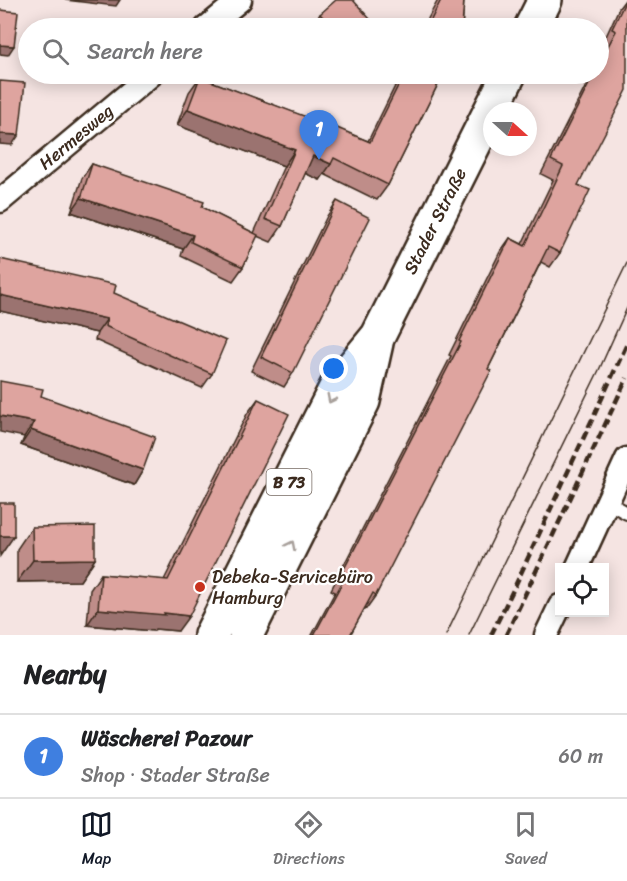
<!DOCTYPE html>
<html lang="en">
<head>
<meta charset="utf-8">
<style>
	:root { --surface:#fff; --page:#f6f6f6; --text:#202124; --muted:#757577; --line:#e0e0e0; --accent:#111827 }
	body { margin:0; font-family:Sriracha,sans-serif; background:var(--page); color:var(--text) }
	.controls { position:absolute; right:18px; bottom:18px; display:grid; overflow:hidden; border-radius:0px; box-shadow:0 3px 15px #0003 }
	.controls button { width:54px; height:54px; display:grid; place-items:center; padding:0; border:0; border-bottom:2px solid var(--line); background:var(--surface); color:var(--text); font:30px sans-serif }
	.compass { position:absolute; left:483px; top:102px; width:54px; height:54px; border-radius:50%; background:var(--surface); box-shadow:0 3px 15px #0003; rotate:111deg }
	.you { position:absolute; left:334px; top:369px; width:21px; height:21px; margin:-15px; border:4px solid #fff; border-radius:50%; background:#1a73e8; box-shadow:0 0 0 9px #1a73e833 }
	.badge { display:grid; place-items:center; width:39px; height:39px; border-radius:50%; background:var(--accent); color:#fff; font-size:20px; font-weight:700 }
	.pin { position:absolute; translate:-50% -50px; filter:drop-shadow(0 2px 3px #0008) }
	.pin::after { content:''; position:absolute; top:32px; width:21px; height:18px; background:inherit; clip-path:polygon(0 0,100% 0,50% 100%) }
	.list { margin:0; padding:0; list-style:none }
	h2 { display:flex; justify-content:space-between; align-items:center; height:78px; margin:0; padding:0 24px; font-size:26px }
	h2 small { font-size:20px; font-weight:400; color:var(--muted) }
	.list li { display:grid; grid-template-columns:39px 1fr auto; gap:18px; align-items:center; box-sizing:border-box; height:84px; padding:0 24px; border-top:2px solid var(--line) }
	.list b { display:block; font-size:22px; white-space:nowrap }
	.list p { margin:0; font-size:20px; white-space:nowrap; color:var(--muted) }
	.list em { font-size:20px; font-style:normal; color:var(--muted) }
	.icon { flex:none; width:33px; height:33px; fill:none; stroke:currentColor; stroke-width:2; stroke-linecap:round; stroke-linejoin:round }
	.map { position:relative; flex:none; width:627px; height:635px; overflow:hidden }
	.search { position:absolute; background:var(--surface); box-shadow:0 3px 15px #0003; left:18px; right:18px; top:18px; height:66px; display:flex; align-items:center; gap:15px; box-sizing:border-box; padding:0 21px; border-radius:33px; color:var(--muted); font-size:22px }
	.sheet { height:162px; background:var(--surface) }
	nav { display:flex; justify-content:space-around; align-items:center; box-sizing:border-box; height:84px; border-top:2px solid var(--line); background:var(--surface); font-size:16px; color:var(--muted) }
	nav a { display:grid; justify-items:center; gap:3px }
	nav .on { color:var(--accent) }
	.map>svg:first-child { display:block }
</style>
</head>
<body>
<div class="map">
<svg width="627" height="635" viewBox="0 0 627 635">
	<rect width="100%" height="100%" fill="#f5e4e2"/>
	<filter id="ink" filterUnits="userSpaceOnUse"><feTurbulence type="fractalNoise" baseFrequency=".0167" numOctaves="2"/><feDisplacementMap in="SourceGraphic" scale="12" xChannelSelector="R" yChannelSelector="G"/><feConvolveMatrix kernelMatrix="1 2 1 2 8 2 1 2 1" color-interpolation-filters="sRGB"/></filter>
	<g filter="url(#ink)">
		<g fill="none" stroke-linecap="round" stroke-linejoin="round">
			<g stroke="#3b2a1e" stroke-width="16">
				<path id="lane" d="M 607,502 L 627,513"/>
			</g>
			<g stroke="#3b2a1e" stroke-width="27">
				<g id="street">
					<path d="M 206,28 L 240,0"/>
					<path d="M 0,201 L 152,74"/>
					<path d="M 577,568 L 627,459"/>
					<path d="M 546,635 L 560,606"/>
				</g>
			</g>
			<g stroke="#3b2a1e" stroke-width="38">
				<g id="primary">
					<path d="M 531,28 L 545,0"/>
					<path d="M 211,635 L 337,386 L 378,336 L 509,74"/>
					<path d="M 246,635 L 363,401 L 376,343"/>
				</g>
			</g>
			<use href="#lane" stroke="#fff" stroke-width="12"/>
			<use href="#street" stroke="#fff" stroke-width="22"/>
			<use href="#primary" stroke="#fff" stroke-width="33"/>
			<g stroke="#3b2a1e" stroke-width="1.5">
				<path d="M 446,635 L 627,263"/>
				<path d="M 469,635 L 599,370 L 627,308"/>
			</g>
			<g stroke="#3b2a1e" stroke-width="4.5" stroke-dasharray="9 4.5" stroke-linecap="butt">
				<path d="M 491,635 L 515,586 L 627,344"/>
				<path d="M 506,635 L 627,378"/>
			</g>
		</g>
		<g fill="#bf8d89" stroke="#3b2a1e" stroke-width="1.5">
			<path d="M 438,0 L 464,0 L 462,28 L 423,28 Z"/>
			<path d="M 625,0 L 627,0 L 560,253 L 550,267 L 541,262 L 376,595 L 366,609 L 365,608 L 350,635 L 312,635 L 335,592 L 331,590 L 451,356 L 449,355 L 500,252 L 510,238 L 522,244 L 553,180 L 541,174 L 592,74 L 598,74 L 598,60 L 606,45 L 603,43 L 619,8 Z"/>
			<path d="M 320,14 L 378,28 L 317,28 L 313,24 Z"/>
			<path d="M 401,74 L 443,74 L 388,185 L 377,200 L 324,174 L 320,180 L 305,173 L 282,226 L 271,242 L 257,236 L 243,267 L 233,281 L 181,256 L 183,249 L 71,212 L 82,178 L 92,164 L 202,207 L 254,233 L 284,166 L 177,125 L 189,92 L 200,77 L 368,141 Z"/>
			<path d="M 337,201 L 293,373 L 284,387 L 251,371 L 327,216 Z"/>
			<path d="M 0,259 L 114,293 L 212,374 L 202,388 L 95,340 L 97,333 L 0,311 Z"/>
			<path d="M 41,396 L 143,470 L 134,485 L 21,445 Z"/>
			<path d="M 258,399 L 178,631 L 155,629 L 154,631 L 87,625 L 90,590 L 101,574 L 164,580 L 247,414 Z"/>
			<path d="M 32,527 L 95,559 L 80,581 L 17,582 L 17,549 Z"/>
		</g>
		<g fill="#9b736f" stroke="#3b2a1e" stroke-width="1.5">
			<path d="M 65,0 L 120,0 L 116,6 Z"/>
			<path d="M 0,45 L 14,46 L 8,55 L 0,54 Z"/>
			<path d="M 188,109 L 295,150 L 284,166 L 177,125 Z"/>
			<path d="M 0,134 L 19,135 L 12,145 L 0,144 Z"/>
			<path d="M 313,156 L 331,164 L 320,180 L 302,172 Z"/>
			<path d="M 81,198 L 193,235 L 183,249 L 71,212 Z"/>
			<path d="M 0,295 L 107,319 L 97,333 L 0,311 Z"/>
			<path d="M 0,416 L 34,422 L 24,437 L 0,432 Z"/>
			<path d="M 31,430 L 143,470 L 134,485 L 21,445 Z"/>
			<path d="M 0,536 L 14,536 L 0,556 Z"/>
			<path d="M 95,559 L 80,581 L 17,582 L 33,560 Z"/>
			<path d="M 98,609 L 164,613 L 189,616 L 178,631 L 155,629 L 154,631 L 87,625 Z"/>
		</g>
		<g fill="#dea49f" stroke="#3b2a1e" stroke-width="1.5">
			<path d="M 336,0 L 353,0 L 378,28 L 333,28 L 320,14 Z"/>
			<path d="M 441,0 L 464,0 L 462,28 L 427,28 Z"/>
			<path d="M 626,0 L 627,0 L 627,90 L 578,185 L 590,190 L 560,253 L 548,247 L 488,369 L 491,371 L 376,595 L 373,593 L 350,635 L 314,635 L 344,579 L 340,577 L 461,342 L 459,341 L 510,238 L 525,246 L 563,166 L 551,160 L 594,74 L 598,74 L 598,65 L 616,31 L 612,29 Z"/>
			<path d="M 0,10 L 18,12 L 14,46 L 0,45 Z"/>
			<path d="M 404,74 L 443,74 L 388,185 L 334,158 L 331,164 L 313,156 L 282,226 L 265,219 L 295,150 L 188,109 L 200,77 L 309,118 L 309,116 L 370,142 Z"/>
			<path d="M 0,81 L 25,83 L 19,135 L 0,134 Z"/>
			<path d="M 92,164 L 204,202 L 202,207 L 258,235 L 243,267 L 191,242 L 193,235 L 81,198 Z"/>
			<path d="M 337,201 L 370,218 L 293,373 L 261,357 Z"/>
			<path d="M 0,259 L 116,285 L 114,293 L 226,341 L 212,374 L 105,326 L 107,319 L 0,295 Z"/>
			<path d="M 0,381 L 43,389 L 41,396 L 155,437 L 143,470 L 31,430 L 34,422 L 0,416 Z"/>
			<path d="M 258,399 L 289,414 L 189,616 L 164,613 L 165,615 L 98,609 L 101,574 L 168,580 Z"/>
			<rect x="0" y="503" width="14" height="33"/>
			<path d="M 95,526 L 95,559 L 33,560 L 32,527 Z"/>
		</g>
		<defs><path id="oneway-chevron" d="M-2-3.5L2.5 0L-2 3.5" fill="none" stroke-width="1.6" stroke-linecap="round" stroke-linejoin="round" transform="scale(1.5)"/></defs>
		<g stroke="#a79f9a">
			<use href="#oneway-chevron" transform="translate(331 399) rotate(117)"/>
			<use href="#oneway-chevron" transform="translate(291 545) rotate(-63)"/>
		</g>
	</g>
	<circle fill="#c8321e" stroke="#fff" stroke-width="2" cx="200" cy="587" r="6"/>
	<g text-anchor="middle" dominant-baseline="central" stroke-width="4.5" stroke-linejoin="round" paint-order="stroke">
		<rect fill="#fff" stroke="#766a62" stroke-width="1.5" x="266.5" y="469" width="45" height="26" rx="4.5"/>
		<g font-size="16" font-weight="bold" fill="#3b2a1e">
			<text x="289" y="482">B 73</text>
		</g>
		<g font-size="18" fill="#3b2a1e" stroke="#fff">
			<text transform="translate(76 137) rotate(-40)">Hermesweg</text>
			<text transform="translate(435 221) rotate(-63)">Stader Straße</text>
		</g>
		<g font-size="18" fill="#3b2a1e" stroke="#fff" text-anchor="start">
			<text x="212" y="577">Debeka-Servicebüro<tspan x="212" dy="21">Hamburg</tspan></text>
		</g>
	</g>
</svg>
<div class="controls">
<button><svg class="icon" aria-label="locate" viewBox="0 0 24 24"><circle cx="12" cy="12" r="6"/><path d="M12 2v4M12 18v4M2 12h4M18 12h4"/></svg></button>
</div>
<svg class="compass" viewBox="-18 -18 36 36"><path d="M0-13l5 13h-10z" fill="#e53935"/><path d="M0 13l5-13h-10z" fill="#757577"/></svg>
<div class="you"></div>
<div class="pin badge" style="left:319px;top:160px;background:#3f7fe0">1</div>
<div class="search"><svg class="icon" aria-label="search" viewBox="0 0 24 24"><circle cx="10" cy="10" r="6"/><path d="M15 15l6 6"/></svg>Search here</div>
</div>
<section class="sheet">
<h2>Nearby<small></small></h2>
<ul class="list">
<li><span class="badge" style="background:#3f7fe0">1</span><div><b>Wäscherei Pazour</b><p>Shop · Stader Straße</p></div><em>60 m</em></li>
</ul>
</section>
<nav>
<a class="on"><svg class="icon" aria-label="map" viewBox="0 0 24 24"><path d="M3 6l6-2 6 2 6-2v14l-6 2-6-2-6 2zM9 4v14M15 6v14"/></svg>Map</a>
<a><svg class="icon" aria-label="directions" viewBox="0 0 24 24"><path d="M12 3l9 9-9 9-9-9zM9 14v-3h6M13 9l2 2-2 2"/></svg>Directions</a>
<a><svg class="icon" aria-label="saved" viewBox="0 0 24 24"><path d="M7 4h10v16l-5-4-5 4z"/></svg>Saved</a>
</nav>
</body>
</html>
